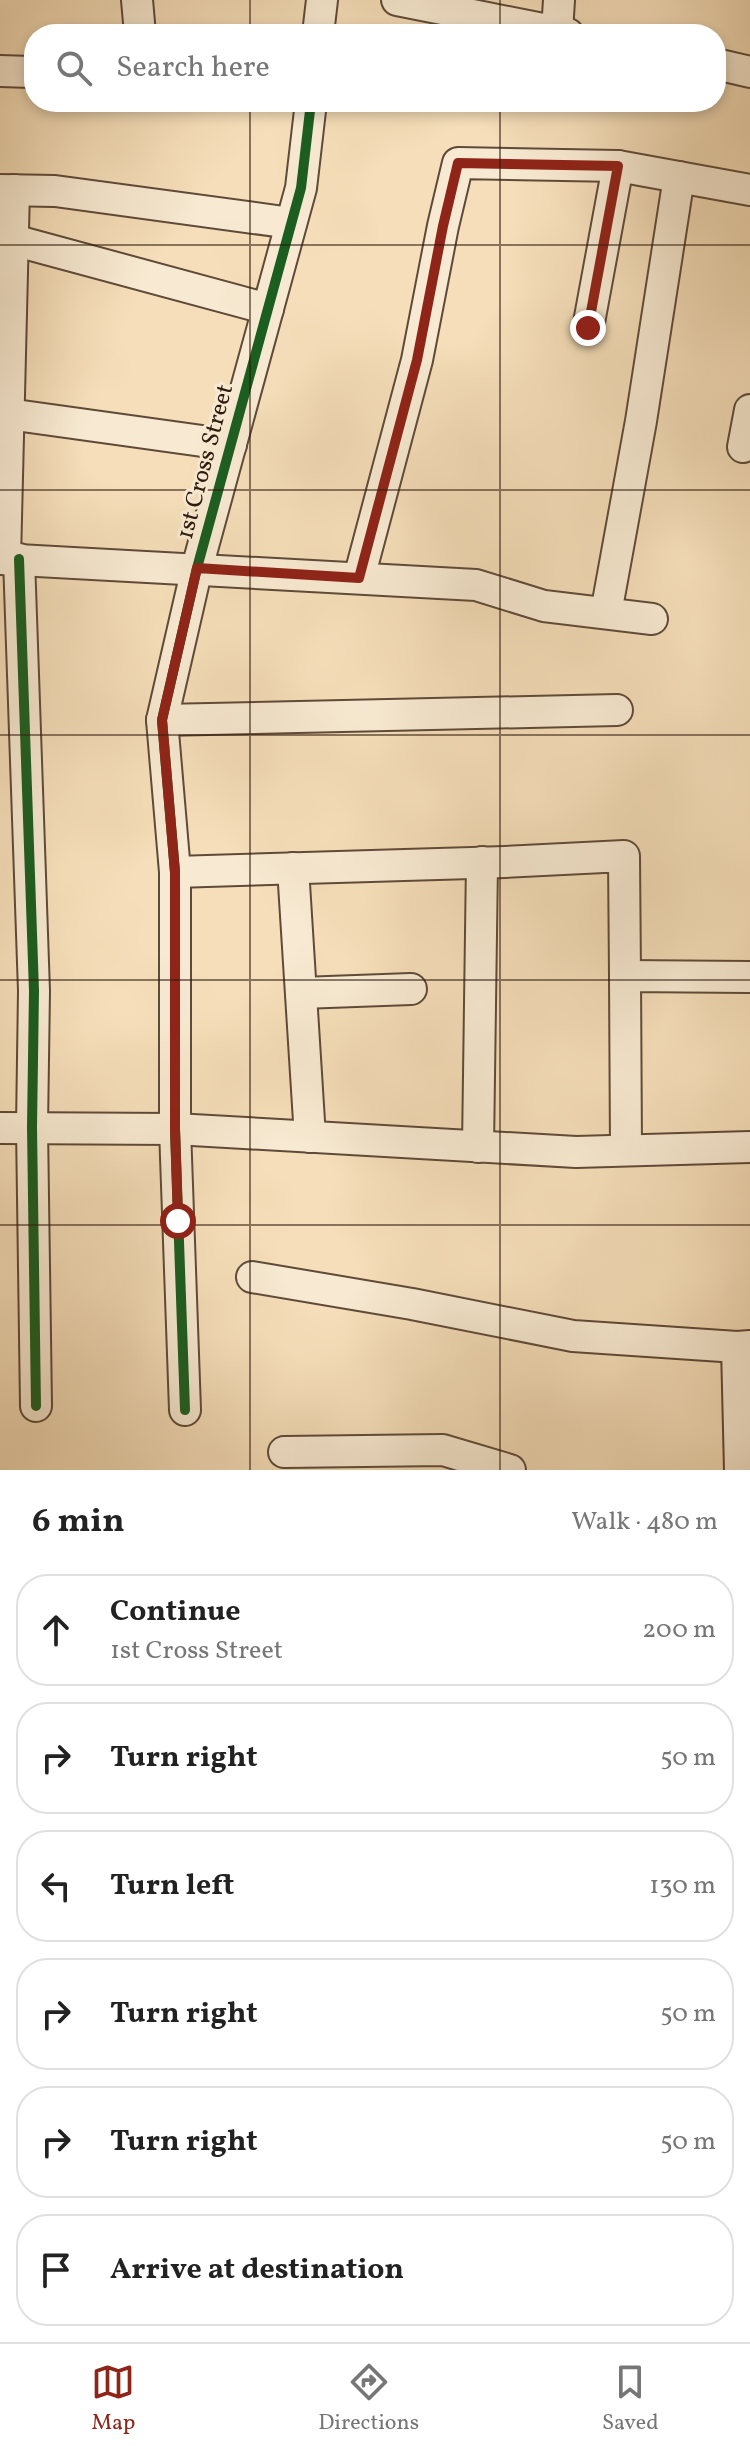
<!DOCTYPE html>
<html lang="en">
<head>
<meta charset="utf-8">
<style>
	:root { --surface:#fff; --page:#f2f2f2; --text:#222; --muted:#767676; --line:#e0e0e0; --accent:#8f2418 }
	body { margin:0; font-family:Vollkorn,serif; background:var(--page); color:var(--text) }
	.stop { position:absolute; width:24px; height:24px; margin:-18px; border:6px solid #8f2418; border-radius:50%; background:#fff }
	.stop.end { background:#8f2418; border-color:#fff; box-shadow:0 2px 8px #0008 }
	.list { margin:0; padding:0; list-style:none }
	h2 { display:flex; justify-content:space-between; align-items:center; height:104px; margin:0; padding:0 32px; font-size:34px }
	h2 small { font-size:26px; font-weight:400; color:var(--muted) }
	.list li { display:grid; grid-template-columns:52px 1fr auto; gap:24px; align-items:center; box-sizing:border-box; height:112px; margin:0 16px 16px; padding:0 16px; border:2px solid var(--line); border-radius:32px }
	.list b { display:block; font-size:30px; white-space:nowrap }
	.list p { margin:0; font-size:26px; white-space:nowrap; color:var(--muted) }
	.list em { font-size:26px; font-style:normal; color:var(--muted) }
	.icon { flex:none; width:44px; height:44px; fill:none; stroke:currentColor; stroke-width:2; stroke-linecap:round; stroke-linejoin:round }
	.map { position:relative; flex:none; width:750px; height:1470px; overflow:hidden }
	.search { position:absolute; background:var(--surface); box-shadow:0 4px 12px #0003; left:24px; right:24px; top:24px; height:88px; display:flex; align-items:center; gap:20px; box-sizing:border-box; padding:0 28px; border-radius:32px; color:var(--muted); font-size:30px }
	.sheet { height:872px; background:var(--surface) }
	nav { display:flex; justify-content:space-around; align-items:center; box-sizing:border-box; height:112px; border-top:2px solid var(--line); background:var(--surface); font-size:22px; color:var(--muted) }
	nav a { display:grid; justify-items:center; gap:4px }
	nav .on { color:var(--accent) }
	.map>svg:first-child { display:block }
</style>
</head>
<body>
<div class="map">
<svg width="750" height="1470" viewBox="0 0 750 1470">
	<rect width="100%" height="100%" fill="#f5deb9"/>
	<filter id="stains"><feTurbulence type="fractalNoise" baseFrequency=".0025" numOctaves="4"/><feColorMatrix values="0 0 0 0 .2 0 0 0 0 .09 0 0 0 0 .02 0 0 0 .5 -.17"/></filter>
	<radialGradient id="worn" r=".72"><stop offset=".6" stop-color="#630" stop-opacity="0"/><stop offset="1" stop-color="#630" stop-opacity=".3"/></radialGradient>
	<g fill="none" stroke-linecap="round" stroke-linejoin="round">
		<g stroke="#5f4a39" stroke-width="34">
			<g id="minor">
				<path d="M 137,0 L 140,34"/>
				<path d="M 397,0 L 568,34"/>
				<path d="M 557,32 L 559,0"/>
				<path d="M 318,34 L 322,0"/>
				<path d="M 716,64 L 750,72"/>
				<path d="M 0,71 L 31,72"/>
				<path d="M 0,190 L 55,191 L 291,223"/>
				<path d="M 13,240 L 268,309"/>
				<path d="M 588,328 L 618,166"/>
				<path d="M 8,414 L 231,445"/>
				<path d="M 743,447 L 750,410"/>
				<path d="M 0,559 L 476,585 L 544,606 L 652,619"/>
				<path d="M 5,559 L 14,190"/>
				<path d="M 19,559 L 34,991 L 32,1127 L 36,1406"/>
				<path d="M 359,578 L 417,360 L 443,226 L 458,163 L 618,166 L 750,190"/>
				<path d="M 606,613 L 641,421 L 679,177"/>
				<path d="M 162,720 L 617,710"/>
				<path d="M 293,868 L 310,1137"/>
				<path d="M 175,872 L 505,862 L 624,856 L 625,976"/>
				<path d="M 301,993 L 411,989"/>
				<path d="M 0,1128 L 175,1129 L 576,1152 L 750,1147"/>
				<path d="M 478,1147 L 482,862"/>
				<path d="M 626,1150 L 625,976 L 750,977"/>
				<path d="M 252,1277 L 412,1304 L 573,1336 L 737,1347"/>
				<path d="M 185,1410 L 175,1129 L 175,872 L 162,720 L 197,568 L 301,188 L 311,102"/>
				<path d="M 284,1452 L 443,1450 L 510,1470"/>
				<path d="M 740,1470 L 737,1347 L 750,1346"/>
			</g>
		</g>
		<use href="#minor" stroke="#f8ead2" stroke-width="30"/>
		<g stroke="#f8ead2" stroke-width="15">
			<g id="cycleway">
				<path d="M 19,559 L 34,991 L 32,1127 L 36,1406"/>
				<path d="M 185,1410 L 175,1129 L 175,872 L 162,720 L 197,568 L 301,188 L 311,102"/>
			</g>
		</g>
		<use href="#cycleway" stroke="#1b5e20" stroke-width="10"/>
	</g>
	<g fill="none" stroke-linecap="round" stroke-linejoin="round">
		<path stroke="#8f2418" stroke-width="10" d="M 178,1221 L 175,1129 L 175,872 L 162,720 L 197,568 L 359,578 L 417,360 L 443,226 L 458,163 L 618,166 L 588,328"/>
	</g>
	<path fill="none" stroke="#2d190e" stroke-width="2" stroke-opacity="0.55" d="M 250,0 L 250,34M 500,0 L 500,34M 250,102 L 250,1470M 500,102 L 500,1470M 0,245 L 750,245M 0,490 L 750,490M 0,735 L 750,735M 0,980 L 750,980M 0,1225 L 750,1225"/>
	<g text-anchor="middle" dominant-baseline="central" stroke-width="6" stroke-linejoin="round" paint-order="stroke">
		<g font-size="24" fill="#2d190e" stroke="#f8ead2">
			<text transform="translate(206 462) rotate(-75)">1st Cross Street</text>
		</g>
	</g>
	<rect width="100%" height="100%" filter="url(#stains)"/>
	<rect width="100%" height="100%" fill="url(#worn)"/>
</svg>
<div class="stop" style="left:178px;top:1221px"></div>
<div class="stop end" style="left:588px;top:328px"></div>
<div class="search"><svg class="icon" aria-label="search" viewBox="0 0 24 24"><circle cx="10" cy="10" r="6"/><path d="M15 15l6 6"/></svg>Search here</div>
</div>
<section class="sheet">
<h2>6 min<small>Walk · 480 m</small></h2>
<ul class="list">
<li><svg class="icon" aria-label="ahead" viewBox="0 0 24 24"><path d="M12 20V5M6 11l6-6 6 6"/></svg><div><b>Continue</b><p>1st Cross Street</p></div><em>200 m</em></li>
<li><svg class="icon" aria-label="right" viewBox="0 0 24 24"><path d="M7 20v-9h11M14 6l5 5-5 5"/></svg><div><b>Turn right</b></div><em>50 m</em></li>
<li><svg class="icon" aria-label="left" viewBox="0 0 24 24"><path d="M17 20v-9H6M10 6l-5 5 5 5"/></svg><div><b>Turn left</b></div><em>130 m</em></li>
<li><svg class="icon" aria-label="right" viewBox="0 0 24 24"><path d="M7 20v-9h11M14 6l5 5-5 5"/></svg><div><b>Turn right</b></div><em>50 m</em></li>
<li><svg class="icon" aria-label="right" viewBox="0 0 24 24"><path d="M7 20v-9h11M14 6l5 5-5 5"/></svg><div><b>Turn right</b></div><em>50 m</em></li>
<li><svg class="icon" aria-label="arrive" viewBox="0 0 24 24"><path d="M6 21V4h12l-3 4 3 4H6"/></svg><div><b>Arrive at destination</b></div></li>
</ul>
</section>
<nav>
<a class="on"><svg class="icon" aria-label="map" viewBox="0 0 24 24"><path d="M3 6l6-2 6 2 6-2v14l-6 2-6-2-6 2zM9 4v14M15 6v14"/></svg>Map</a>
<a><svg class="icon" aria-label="directions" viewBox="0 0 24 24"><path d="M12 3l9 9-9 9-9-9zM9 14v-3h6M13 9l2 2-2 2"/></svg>Directions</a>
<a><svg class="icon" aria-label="saved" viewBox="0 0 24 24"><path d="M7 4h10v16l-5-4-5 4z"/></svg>Saved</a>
</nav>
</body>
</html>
